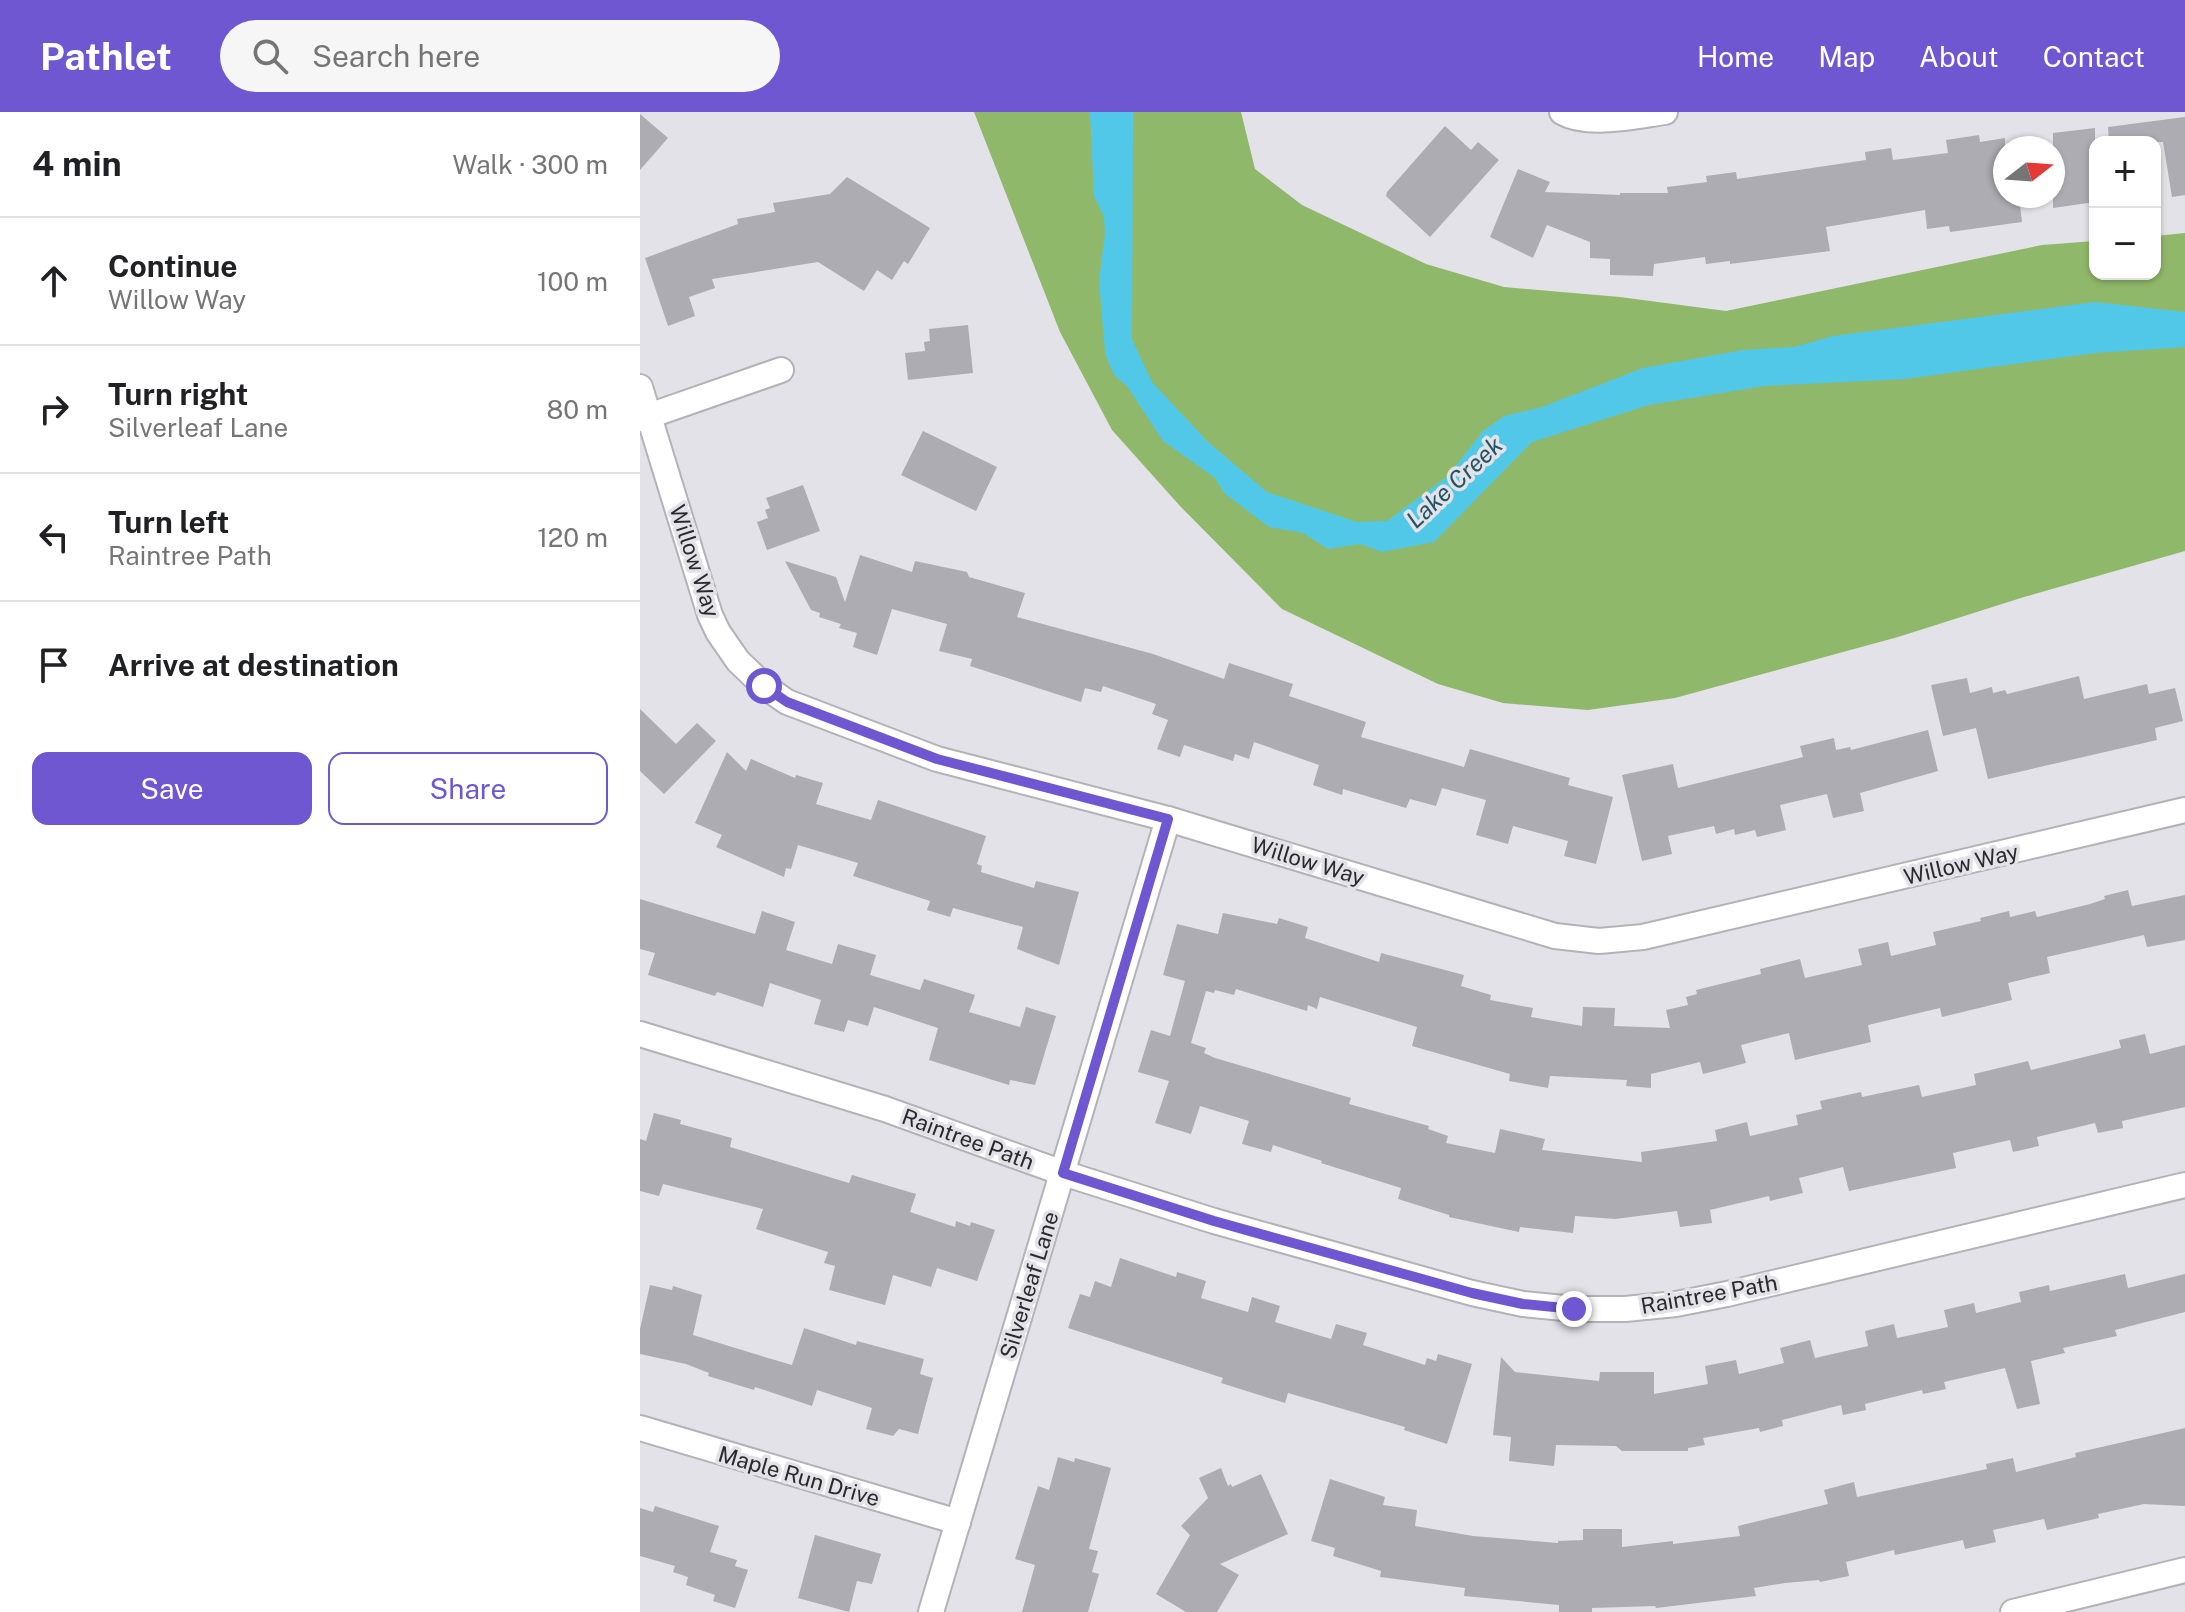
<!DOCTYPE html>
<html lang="en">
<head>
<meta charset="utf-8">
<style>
	:root { --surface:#fff; --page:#f6f6f6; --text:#202124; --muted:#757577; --line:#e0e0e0; --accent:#6e57d1 }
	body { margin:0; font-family:"Public Sans",sans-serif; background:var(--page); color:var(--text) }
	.controls { position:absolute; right:24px; top:24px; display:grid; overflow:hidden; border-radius:16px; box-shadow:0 2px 6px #0004 }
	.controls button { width:72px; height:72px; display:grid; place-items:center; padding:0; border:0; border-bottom:2px solid var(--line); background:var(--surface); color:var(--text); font:40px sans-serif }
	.compass { position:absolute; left:1353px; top:24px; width:72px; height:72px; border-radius:50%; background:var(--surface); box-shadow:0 2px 6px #0004; rotate:73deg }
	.stop { position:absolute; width:24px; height:24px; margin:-18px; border:6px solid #6e57d1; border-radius:50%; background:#fff }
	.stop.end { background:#6e57d1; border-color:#fff; box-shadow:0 2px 8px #0008 }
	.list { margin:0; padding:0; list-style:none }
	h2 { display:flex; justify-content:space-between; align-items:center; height:104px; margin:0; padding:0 32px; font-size:34px }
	h2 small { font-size:26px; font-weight:400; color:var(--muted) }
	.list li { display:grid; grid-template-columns:52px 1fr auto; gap:24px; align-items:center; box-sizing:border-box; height:128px; padding:0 32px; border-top:2px solid var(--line) }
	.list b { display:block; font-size:30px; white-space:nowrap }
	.list p { margin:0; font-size:26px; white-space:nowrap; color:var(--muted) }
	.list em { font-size:26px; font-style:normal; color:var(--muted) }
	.actions { display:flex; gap:16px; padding:24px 32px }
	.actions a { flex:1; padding:18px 0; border:2px solid var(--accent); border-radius:16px; text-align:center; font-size:28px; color:var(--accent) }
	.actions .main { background:var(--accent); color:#fff }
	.icon { flex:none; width:44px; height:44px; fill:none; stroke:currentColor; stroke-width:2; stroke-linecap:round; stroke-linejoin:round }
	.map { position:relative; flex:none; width:1545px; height:1500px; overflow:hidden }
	header { display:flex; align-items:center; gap:48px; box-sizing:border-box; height:112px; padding:0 40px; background:var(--accent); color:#fff }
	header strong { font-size:38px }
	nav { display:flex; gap:44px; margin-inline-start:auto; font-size:28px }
	.search { width:560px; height:72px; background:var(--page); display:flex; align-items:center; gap:20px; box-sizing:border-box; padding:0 28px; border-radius:44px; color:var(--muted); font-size:30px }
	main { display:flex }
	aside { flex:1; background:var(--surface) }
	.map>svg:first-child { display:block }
</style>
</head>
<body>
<header>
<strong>Pathlet</strong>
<div class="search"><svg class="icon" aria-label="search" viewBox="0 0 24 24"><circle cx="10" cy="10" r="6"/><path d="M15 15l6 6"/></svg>Search here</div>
<nav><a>Home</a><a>Map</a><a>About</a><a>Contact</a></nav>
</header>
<main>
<aside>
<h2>4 min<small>Walk · 300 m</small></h2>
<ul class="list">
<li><svg class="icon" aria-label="ahead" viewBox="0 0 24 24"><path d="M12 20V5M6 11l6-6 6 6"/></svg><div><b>Continue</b><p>Willow Way</p></div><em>100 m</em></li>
<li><svg class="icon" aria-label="right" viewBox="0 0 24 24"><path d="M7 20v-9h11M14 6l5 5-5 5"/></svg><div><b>Turn right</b><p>Silverleaf Lane</p></div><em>80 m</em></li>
<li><svg class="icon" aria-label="left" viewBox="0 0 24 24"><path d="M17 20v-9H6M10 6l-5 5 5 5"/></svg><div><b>Turn left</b><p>Raintree Path</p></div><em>120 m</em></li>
<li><svg class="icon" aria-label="arrive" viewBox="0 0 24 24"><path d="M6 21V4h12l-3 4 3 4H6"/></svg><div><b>Arrive at destination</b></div></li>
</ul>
<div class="actions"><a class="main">Save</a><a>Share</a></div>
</aside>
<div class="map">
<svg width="1545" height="1500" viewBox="0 0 1545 1500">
	<rect width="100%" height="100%" fill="#e2e2e8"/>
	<path fill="#90b86a" d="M 334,0 L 601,0 L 615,57 L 662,93 L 786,152 L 864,175 L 980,185 L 1086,199 L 1402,133 L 1455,129 L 1455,162 L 1515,162 L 1515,124 L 1545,121 L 1545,439 L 1384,485 L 1258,525 L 1035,586 L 948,598 L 863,591 L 798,572 L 642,497 L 540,394 L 472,318 L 420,220 Z"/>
	<path fill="#52c8e8" d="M 450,0 L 493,0 L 492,227 L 512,270 L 568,330 L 627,380 L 717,410 L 747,409 L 808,364 L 843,319 L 864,304 L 902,295 L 1003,256 L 1103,238 L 1154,235 L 1193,224 L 1455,190 L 1545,200 L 1545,235 L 1455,241 L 1265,267 L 1124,274 L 1009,293 L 892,330 L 794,430 L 742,440 L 720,432 L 688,437 L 663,421 L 629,415 L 584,381 L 575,366 L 523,329 L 487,274 L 475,264 L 469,252 L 465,240 L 459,169 L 465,121 L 464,105 L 454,84 Z"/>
	<g fill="#acacb2">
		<path d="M 0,2 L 28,26 L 0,58 Z"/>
		<path d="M 1545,5 L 1545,83 L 1532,85 L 1523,30 L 1469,30 L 1468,15 Z"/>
		<path d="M 805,14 L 831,38 L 838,30 L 859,48 L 790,125 L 746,84 L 747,80 Z"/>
		<path d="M 1455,16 L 1455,90 L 1413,96 L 1413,21 Z"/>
		<path d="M 1339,23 L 1340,30 L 1365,26 L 1365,84 L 1379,84 L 1382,110 L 1310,120 L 1309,114 L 1287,117 L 1285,98 L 1186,115 L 1190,139 L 1090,152 L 1090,149 L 1066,152 L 1065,145 L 1014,152 L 1013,164 L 970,163 L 970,147 L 950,146 L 950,130 L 907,113 L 893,146 L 850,125 L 878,57 L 910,70 L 905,80 L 980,83 L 980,81 L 1028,81 L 1027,75 L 1067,70 L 1066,64 L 1096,60 L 1097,67 L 1226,48 L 1225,40 L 1251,36 L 1253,48 L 1308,41 L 1306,28 Z"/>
		<path d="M 207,65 L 290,116 L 268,152 L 264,149 L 252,168 L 237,158 L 224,179 L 178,150 L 72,167 L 75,176 L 49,185 L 55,204 L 28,214 L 5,146 L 98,112 L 97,107 L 135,100 L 133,91 L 190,82 Z"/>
		<path d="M 328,213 L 333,261 L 268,268 L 265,241 L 285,239 L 284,230 L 290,229 L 289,217 Z"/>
		<path d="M 283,319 L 357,355 L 336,399 L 261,363 Z"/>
		<path d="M 163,373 L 180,419 L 127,438 L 117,410 L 128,406 L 125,398 L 130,396 L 126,386 Z"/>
		<path d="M 220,443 L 272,460 L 275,449 L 327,460 L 329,465 L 385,481 L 377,505 L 513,542 L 584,567 L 589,551 L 653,572 L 649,584 L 726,610 L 721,625 L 824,655 L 830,637 L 930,666 L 928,673 L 973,685 L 956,752 L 924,744 L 928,729 L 873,714 L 868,732 L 836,723 L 846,688 L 802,676 L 796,694 L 770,687 L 766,696 L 703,677 L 702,683 L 673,673 L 679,653 L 614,630 L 609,647 L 595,642 L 593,649 L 544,633 L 540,645 L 517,637 L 528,608 L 512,602 L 516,592 L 463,574 L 461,580 L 445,576 L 441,590 L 330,554 L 332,547 L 299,539 L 307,512 L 252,497 L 237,543 L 213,535 L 217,521 L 199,516 L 201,512 L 179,505 L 180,501 L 171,498 L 145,449 L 196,465 L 205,490 Z"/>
		<path d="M 1439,564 L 1444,587 L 1507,572 L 1509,582 L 1535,576 L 1543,609 L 1515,616 L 1517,628 L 1348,667 L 1336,616 L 1303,624 L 1291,573 L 1327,566 L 1330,581 L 1352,575 L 1353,581 L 1365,578 L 1367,582 Z"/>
		<path d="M 0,597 L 36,632 L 57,611 L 76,629 L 24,682 L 0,659 Z"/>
		<path d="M 1288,618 L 1298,659 L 1220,681 L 1224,699 L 1193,706 L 1187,682 L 1140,693 L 1146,718 L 1117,725 L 1115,718 L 1095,723 L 1094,717 L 1076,722 L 1074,714 L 1028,724 L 1032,742 L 1002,749 L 982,663 L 1033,652 L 1038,676 L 1163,645 L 1160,634 L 1194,626 L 1196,638 L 1210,635 L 1211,638 Z"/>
		<path d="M 87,640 L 106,659 L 111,647 L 155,666 L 156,663 L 183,671 L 176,692 L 231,708 L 238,688 L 346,724 L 337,752 L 342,754 L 341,760 L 394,776 L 396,769 L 439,780 L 419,853 L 377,837 L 383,815 L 313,796 L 310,805 L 287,798 L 290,789 L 213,764 L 218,751 L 158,733 L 151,757 L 146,756 L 144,765 L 76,735 L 82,723 L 55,711 Z"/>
		<path d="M 1488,778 L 1492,794 L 1545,783 L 1545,828 L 1507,835 L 1504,823 L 1407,845 L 1410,861 L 1368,871 L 1372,888 L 1302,905 L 1300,896 L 1228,913 L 1231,930 L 1155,948 L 1149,921 L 1101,933 L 1106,951 L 1063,962 L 1060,950 L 1011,962 L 1011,976 L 986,974 L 987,968 L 910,964 L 908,976 L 869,969 L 870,962 L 772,934 L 777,915 L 680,885 L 677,897 L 668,893 L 667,899 L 596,877 L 594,883 L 575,878 L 574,881 L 566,879 L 551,931 L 566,936 L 564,941 L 575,946 L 711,986 L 709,992 L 789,1014 L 788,1017 L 808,1024 L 806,1031 L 855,1041 L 860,1017 L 905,1027 L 902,1038 L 1002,1050 L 1001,1040 L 1077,1029 L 1075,1018 L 1107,1010 L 1110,1024 L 1158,1013 L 1156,1003 L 1182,997 L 1180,989 L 1221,980 L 1222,985 L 1279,973 L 1282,985 L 1336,973 L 1334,962 L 1388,949 L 1391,958 L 1481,936 L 1479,928 L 1505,922 L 1510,942 L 1545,933 L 1545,995 L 1482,1009 L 1483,1016 L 1458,1021 L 1455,1011 L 1397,1025 L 1399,1034 L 1373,1040 L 1370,1028 L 1313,1041 L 1316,1056 L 1209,1079 L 1203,1055 L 1159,1066 L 1163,1081 L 1130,1089 L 1129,1084 L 1070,1098 L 1072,1111 L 1040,1115 L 1037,1099 L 975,1107 L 935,1104 L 933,1121 L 880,1115 L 879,1120 L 809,1105 L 809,1103 L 758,1087 L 761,1076 L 681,1051 L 682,1049 L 633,1033 L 631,1040 L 602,1032 L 609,1009 L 560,994 L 551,1022 L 515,1011 L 529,969 L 498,960 L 511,918 L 530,924 L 545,869 L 523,863 L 537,812 L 578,822 L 583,801 L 637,812 L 639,806 L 668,815 L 665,826 L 739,850 L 741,841 L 824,863 L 821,874 L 851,883 L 850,888 L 893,896 L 891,905 L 942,914 L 943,895 L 975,896 L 974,914 L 1030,916 L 1026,898 L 1048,893 L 1046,885 L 1057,882 L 1056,878 L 1121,862 L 1120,857 L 1160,847 L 1165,866 L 1222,853 L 1218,837 L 1248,830 L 1251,844 L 1296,833 L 1293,820 L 1341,809 L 1340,806 L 1369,799 L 1370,805 L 1395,799 L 1397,805 L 1450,792 L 1465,787 L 1464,784 Z"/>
		<path d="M 0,787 L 115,822 L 122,799 L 155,810 L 146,838 L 192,852 L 198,832 L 236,843 L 230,863 L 280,878 L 284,867 L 335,883 L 329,900 L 380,915 L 386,895 L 416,904 L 395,973 L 370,968 L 369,973 L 289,948 L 298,916 L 234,895 L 228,914 L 208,908 L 204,920 L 174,912 L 181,888 L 130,871 L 123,895 L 77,880 L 75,884 L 8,863 L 15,841 L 0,837 Z"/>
		<path d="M 14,1001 L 41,1008 L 40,1012 L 92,1026 L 90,1035 L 209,1071 L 212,1063 L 276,1082 L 270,1100 L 315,1115 L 316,1109 L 330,1114 L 331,1110 L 355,1118 L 337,1169 L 297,1156 L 291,1175 L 253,1163 L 245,1193 L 189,1178 L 195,1154 L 184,1151 L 188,1140 L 116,1117 L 123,1097 L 23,1072 L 19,1084 L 0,1079 L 0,1027 L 6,1029 Z"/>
		<path d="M 480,1146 L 536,1165 L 537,1160 L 566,1169 L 561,1186 L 608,1200 L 612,1185 L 640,1194 L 635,1210 L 691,1227 L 696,1212 L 727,1221 L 723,1233 L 785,1253 L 787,1246 L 796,1249 L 798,1242 L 832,1252 L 807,1332 L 764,1318 L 765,1315 L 648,1281 L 645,1291 L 581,1271 L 583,1266 L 428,1216 L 440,1182 L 450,1185 L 455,1169 L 471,1175 Z"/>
		<path d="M 1485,1162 L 1488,1176 L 1545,1162 L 1545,1200 L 1475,1218 L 1477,1224 L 1423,1236 L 1425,1241 L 1391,1249 L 1400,1292 L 1377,1297 L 1365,1256 L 1304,1270 L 1306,1277 L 1283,1282 L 1282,1278 L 1225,1292 L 1226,1298 L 1203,1303 L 1201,1293 L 1142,1308 L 1143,1314 L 1120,1320 L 1119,1316 L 1063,1326 L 1065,1333 L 1048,1336 L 1048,1339 L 982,1339 L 976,1334 L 916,1333 L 914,1354 L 869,1349 L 871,1325 L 853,1323 L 861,1245 L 875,1260 L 959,1269 L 960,1260 L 1014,1260 L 1014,1282 L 1068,1272 L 1065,1254 L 1096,1248 L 1099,1262 L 1144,1251 L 1140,1236 L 1170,1228 L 1175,1246 L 1228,1234 L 1225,1219 L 1254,1212 L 1257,1226 L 1308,1215 L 1304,1198 L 1334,1191 L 1336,1201 L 1381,1190 L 1379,1180 L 1409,1173 L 1410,1179 Z"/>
		<path d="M 10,1173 L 32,1178 L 33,1174 L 62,1183 L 53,1223 L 128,1246 L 152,1253 L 164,1216 L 216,1233 L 217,1229 L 284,1247 L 280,1262 L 293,1266 L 278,1322 L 259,1317 L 253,1324 L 226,1317 L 232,1296 L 177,1278 L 172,1294 L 115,1275 L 114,1278 L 68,1264 L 69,1261 L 46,1252 L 0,1242 L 0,1217 Z"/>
		<path d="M 1545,1316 L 1545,1394 L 1504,1392 L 1458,1402 L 1459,1406 L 1407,1418 L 1404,1407 L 1353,1418 L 1356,1430 L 1325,1437 L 1323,1428 L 1255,1443 L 1254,1438 L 1206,1450 L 1209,1464 L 1180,1470 L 1179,1468 L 1145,1471 L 1114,1476 L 1116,1484 L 1016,1496 L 1015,1494 L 952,1496 L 952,1500 L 919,1500 L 919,1493 L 824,1484 L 825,1476 L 740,1465 L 741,1459 L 693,1444 L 695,1436 L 671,1429 L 690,1367 L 745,1385 L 743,1393 L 777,1398 L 775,1414 L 833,1424 L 918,1431 L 918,1429 L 943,1428 L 943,1417 L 982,1417 L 982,1435 L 1033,1429 L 1033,1432 L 1100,1424 L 1098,1414 L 1188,1392 L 1184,1378 L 1214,1370 L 1217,1385 L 1347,1357 L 1346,1352 L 1373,1346 L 1376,1360 L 1436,1345 L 1435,1341 Z"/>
		<path d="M 418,1345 L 434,1350 L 435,1346 L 471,1356 L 449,1437 L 458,1439 L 452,1460 L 459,1462 L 448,1500 L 382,1500 L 395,1453 L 375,1447 L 398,1374 L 409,1378 Z"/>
		<path d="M 581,1356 L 588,1374 L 591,1372 L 592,1375 L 621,1362 L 648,1422 L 580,1452 L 599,1463 L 577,1500 L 546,1500 L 516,1482 L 550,1423 L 541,1414 L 568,1386 L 559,1366 Z"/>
		<path d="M 15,1394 L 79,1414 L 70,1440 L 97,1448 L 95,1454 L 108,1458 L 95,1496 L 73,1489 L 75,1483 L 46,1473 L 48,1465 L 33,1460 L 35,1454 L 0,1444 L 0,1396 L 13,1400 Z"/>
		<path d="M 175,1423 L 241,1442 L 232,1472 L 217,1469 L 209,1500 L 158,1486 Z"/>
	</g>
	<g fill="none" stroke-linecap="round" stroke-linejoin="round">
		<g stroke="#b2b2b8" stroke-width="28">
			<g id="street">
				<path d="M 922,0 C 948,15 996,4 1025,0"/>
				<path d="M 0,275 L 70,503 L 78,520 L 98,549 L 124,574 L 147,590 L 297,647 L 528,707 L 915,824 L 959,829 L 1003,825 L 1545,698"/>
				<path d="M 0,307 L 141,258"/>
				<path d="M 0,922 L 245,997 L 423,1061 L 574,1109 L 832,1181 L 883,1192 L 934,1197 L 985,1197 L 1036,1192 L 1087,1182 L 1545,1073"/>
				<path d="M 0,1316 L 318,1410"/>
				<path d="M 291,1500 L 528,707"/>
				<path d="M 1373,1500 L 1545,1458"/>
			</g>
		</g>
		<use href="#street" stroke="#fff" stroke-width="24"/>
	</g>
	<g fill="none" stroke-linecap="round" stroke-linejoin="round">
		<path stroke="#6e57d1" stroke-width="10" d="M 124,574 L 147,590 L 297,647 L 528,707 L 423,1061 L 574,1109 L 832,1181 L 883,1192 L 934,1197"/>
	</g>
	<g text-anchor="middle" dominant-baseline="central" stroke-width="7" stroke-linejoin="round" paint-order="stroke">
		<g font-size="22" fill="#2a2a2c" stroke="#e2e2e8">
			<text transform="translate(55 449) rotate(72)">Willow Way</text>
			<text transform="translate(668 749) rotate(17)">Willow Way</text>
			<text transform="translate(1321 752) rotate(-13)">Willow Way</text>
			<text transform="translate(328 1027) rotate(20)">Raintree Path</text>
			<text transform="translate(389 1173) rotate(-73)">Silverleaf Lane</text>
			<text transform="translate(1069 1182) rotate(-10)">Raintree Path</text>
			<text transform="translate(159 1364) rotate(16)">Maple Run Drive</text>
		</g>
		<g font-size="24" font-style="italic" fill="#235462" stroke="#e2e2e8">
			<text transform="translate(814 370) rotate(-43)">Lake Creek</text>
		</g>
	</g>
</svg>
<div class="controls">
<button>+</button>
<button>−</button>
</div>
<svg class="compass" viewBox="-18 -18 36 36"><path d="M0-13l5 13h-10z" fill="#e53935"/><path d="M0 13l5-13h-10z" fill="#757577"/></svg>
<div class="stop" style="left:124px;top:574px"></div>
<div class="stop end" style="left:934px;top:1197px"></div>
</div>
</main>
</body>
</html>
